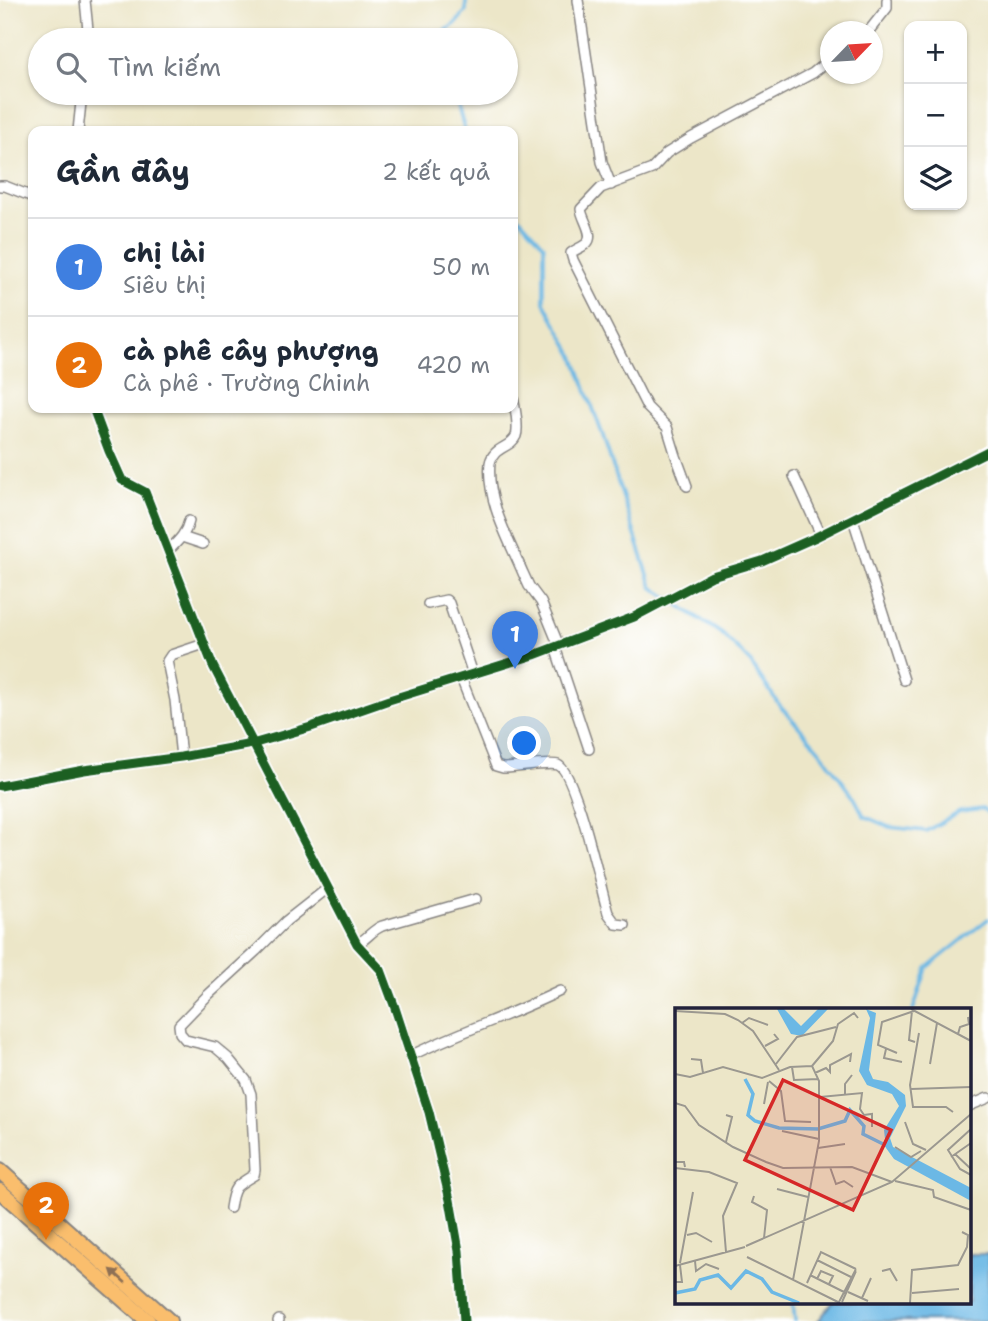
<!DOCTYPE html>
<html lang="vi">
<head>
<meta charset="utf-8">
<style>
	:root { --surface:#fff; --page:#f2f2f3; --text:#1f2937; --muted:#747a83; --line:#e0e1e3; --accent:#1f6fb2 }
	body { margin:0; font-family:"Shantell Sans",sans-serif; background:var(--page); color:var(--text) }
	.controls { position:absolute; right:21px; top:21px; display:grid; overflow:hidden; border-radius:14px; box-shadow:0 2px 5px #0004 }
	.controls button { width:63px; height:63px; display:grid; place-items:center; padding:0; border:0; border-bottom:2px solid var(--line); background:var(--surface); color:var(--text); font:35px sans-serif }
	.compass { position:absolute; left:820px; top:21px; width:63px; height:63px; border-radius:50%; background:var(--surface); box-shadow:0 2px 5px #0004; rotate:65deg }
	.you { position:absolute; left:525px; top:744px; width:24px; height:24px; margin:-18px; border:5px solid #fff; border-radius:50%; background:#1a73e8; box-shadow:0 0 0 10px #1a73e833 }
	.badge { display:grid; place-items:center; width:46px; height:46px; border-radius:50%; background:var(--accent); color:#fff; font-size:23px; font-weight:700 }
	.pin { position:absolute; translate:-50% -58px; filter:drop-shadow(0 2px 4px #0008) }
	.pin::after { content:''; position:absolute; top:37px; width:24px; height:21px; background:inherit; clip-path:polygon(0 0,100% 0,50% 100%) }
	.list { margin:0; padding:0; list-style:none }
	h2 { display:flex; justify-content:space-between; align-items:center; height:91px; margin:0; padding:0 28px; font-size:30px }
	h2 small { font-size:23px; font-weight:400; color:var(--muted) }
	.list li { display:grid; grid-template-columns:46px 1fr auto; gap:21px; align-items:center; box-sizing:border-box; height:98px; padding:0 28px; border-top:2px solid var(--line) }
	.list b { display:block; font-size:26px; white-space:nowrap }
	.list p { margin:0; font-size:23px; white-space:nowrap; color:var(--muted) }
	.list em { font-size:23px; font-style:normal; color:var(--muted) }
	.icon { flex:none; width:38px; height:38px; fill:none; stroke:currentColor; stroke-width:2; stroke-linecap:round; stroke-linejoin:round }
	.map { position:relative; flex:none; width:988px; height:1321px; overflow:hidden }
	.search { position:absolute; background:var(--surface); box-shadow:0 2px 5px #0004; left:28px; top:28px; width:490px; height:77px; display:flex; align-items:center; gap:18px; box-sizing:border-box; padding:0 24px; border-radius:38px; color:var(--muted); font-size:26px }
	.panel { position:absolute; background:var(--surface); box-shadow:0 2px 5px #0004; left:28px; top:126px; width:490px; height:287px; border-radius:14px }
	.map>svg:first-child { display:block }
</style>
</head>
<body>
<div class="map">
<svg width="988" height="1321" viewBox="0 0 988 1321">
	<rect width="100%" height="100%" fill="#fff"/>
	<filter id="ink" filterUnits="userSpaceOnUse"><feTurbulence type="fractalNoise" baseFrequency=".0143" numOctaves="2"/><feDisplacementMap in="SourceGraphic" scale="14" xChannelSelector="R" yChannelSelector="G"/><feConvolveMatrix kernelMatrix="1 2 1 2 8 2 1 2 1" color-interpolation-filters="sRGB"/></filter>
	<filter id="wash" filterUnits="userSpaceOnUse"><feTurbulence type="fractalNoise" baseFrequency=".00686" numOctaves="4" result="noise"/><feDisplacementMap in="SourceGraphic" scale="28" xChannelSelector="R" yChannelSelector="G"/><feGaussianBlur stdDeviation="1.57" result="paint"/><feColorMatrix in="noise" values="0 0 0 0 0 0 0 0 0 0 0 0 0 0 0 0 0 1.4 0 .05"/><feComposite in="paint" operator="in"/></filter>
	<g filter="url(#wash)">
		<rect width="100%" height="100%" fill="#ece6c8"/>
		<path fill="#6bb8e5" stroke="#466d90" stroke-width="2" d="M 969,1254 L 988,1254 L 988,1321 L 818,1321 L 833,1302 L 969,1302 Z"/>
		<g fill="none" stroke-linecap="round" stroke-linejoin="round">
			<g stroke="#6bb8e5" stroke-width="3.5">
				<path d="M 440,40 L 439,35 L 455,24 L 466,11 L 466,0"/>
				<path d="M 454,93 L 465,131"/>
				<path d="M 513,214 L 521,219 L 544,245 L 544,302 L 574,356 L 603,436 L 652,587 L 722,634 L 748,659 L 778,703 L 821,752 L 854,797 L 864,816 L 889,827 L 926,831 L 960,812 L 983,809 L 988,813"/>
				<path d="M 913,1010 L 927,968 L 988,919"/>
				<path d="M 793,1302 L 795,1321"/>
			</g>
		</g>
	</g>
	<g filter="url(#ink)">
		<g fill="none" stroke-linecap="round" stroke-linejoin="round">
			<g stroke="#878482" stroke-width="12">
				<g id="minor">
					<path d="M 85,0 L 89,40"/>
					<path d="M 578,0 L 602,162 L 611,185"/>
					<path d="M 868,32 L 887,8 L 887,0"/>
					<path d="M 78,131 L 82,93"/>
					<path d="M 0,186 L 5,186 L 33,197"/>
					<path d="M 513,398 C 515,406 519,428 516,436 C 511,448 493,447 490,463 C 486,500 509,540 523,573 L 529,586 L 541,602 L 559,646"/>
					<path d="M 93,408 L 109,451 L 122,480 L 145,492 L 213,666 L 357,944 L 381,970 L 394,1005 L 429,1112 L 450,1200 L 459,1251 L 464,1321"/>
					<path d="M 794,476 L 821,535"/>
					<path d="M 687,486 L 676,456 L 667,427 L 647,407 L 573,260 L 571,253 C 576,249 583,247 587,243 C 595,235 582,219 581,209 L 601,188 L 652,169 L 667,153 L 691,138 L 813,73 L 830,59"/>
					<path d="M 853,519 L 904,680"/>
					<path d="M 182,537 L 203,544"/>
					<path d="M 169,550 C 178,541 186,534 189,521"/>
					<path d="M 428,604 L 446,600 L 449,603 L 473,674"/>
					<path d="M 555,647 L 589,749"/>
					<path d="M 461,678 L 496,766 L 503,768 C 513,768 550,762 558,765 C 576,772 601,890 608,913 L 616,924 L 625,925"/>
					<path d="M 181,757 L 175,700 L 167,661 L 171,655 L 204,644"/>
					<path d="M 0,786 L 84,770 L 181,757 L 252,744 L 311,727 L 389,700 L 534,655 L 634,617 L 712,576 L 762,561 L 814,538 L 988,451"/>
					<path d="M 357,944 C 367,939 372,930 382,926 L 476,899"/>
					<path d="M 410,1056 C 459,1032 511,1015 560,991"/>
					<path d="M 969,1106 L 988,1098"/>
					<path d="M 230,1208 C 233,1187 235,1186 254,1175 L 255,1170 L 251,1094 L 246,1080 L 228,1058 L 215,1047 L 186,1040 L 180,1033 L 179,1025 L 208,995 L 256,951 L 286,921 L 328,888"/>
					<path d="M 278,1321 L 279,1320"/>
				</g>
			</g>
			<g stroke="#878482" stroke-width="18">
				<g id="trunk">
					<path d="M 0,1171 L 169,1321"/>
					<path d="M 0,1191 L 148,1321"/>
				</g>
			</g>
			<use href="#minor" stroke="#fff" stroke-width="9"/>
			<use href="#trunk" stroke="#fabe6d" stroke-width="14"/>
			<g stroke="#fff" stroke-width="13">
				<g id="cycleway">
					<path d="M 93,408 L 109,451 L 122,480 L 145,492 L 213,666 L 357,944 L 381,970 L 394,1005 L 429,1112 L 450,1200 L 459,1251 L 464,1321"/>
					<path d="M 0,786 L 84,770 L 181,757 L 252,744 L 311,727 L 389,700 L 534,655 L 634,617 L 712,576 L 762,561 L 814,538 L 988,451"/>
				</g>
			</g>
			<use href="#cycleway" stroke="#1b5e20" stroke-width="9"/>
		</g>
		<defs><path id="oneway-solid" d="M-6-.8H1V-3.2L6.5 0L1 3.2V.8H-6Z" transform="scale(1.75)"/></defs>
		<use fill="#8e7054" href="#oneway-solid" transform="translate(118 1276) rotate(-138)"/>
	</g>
	<g transform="translate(675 1008)">
		<rect width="296" height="296" fill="#ece6c8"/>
		<path d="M 102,1 L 109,1 L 126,18 L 143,1 L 153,1 L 127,28 L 116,26 ZM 191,1 L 201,5 L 194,62 L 198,71 L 213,74 L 230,87 L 231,98 L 215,130 L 218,139 L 296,180 L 296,193 L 219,151 L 211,140 L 209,122 L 224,98 L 217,86 L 192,77 L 184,63 L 195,10 Z" fill="#6bb8e5"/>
		<path fill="none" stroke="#6bb8e5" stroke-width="3.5" d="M 70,71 L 78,86 L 73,107 L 80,113 L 104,120 L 143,121 L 170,113 L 175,102 L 189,118 L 188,126 L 212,138M 0,285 L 20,281 L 25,272 L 43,267 L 56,280 L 71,263 L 87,271 L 97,284 L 124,295"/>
		<path fill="none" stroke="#9b9890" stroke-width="2" d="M 236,1 L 296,33M 0,3 L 50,6 L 63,12 L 78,23 L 104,62M 237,3 L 234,32 L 240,34M 67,15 L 74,10 L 93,17M 244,25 L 235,77 L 238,99 L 271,99 L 278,104M 283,26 L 285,19 L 294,16 L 293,9M 90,38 L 103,31 L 99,26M 211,41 L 209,50 L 227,54M 222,45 L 203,37 L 207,14 L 239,3M 16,51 L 26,52 L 28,65M 101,56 L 122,29 L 161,19M 255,56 L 262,15M 117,59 L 119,72 L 143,71M 140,65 L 151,60 L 155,64 L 155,57 L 176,46 L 175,54M 0,66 L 15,69 L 48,59 L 87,70 L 115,59 L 137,58M 94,73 L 106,83 L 110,113 L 136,114M 236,81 L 296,79M 170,86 L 170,76 L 177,67M 145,89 L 187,85 L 185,101 L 189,107 L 197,106 L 197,119M 0,95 L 10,98 L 24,117 L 58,139 L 91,154 L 108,160 L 177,159 L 217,174M 89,96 L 93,74M 51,107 L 57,109 L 51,134M 230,114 L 238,136 L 251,142M 296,121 L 273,142 L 285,161 L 296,167M 107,123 L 144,131M 220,139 L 236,149 L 246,143M 143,140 L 170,136M 0,145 L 0,154 L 9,154 L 10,159M 280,146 L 296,161M 276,149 L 296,135M 155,159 L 161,176 L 169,173 L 178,179M 0,160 L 34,164 L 62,175 L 48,208 L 51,244M 220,173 L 258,182 L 259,189 L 296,202M 102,181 L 133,189M 79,188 L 77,194 L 92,202 L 89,230M 12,227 L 21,225 L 37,234M 71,238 L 217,174 L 296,106M 72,249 L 165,295M 142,252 L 178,270M 20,253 L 21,263 L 31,256 L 44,261M 5,255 L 18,184M 0,258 L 70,239M 207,263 L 215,261 L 222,273M 135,267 L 171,285M 142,271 L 146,263 L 158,268 L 154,276M 118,272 L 144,133 L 144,73 L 137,58 L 158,33 L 163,16 L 179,5 L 183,10M 0,274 L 7,274 L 5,257M 132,275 L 146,244 L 181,261M 173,284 L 193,293M 237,285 L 284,281M 187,290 L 196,270M 164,294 L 181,261M 167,294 L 181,263M 235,295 L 237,262 L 283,257 L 292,239 L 293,227 L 287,224"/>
		<path fill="#d62828" fill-opacity="0.15" stroke="#d62828" stroke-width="3.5" d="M 108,72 L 216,122 L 178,202 L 70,152 Z"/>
		<rect width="296" height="296" fill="none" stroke="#22223b" stroke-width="3.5"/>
	</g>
</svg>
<div class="controls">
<button>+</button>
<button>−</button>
<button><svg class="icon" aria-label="layers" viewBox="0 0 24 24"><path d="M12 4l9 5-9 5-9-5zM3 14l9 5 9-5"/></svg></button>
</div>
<svg class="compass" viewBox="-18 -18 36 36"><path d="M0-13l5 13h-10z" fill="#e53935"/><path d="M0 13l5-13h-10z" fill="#747a83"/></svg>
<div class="you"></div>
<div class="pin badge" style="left:515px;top:669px;background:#3f7fe0">1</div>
<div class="pin badge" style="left:46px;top:1240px;background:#e8710a">2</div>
<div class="search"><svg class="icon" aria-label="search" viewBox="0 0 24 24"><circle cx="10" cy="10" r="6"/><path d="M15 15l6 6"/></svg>Tìm kiếm</div>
<section class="panel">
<h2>Gần đây<small>2 kết quả</small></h2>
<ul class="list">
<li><span class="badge" style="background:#3f7fe0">1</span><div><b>chị lài</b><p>Siêu thị</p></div><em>50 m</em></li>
<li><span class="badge" style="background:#e8710a">2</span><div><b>cà phê cây phượng</b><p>Cà phê · Trường Chinh</p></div><em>420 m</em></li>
</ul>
</section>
</div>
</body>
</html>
